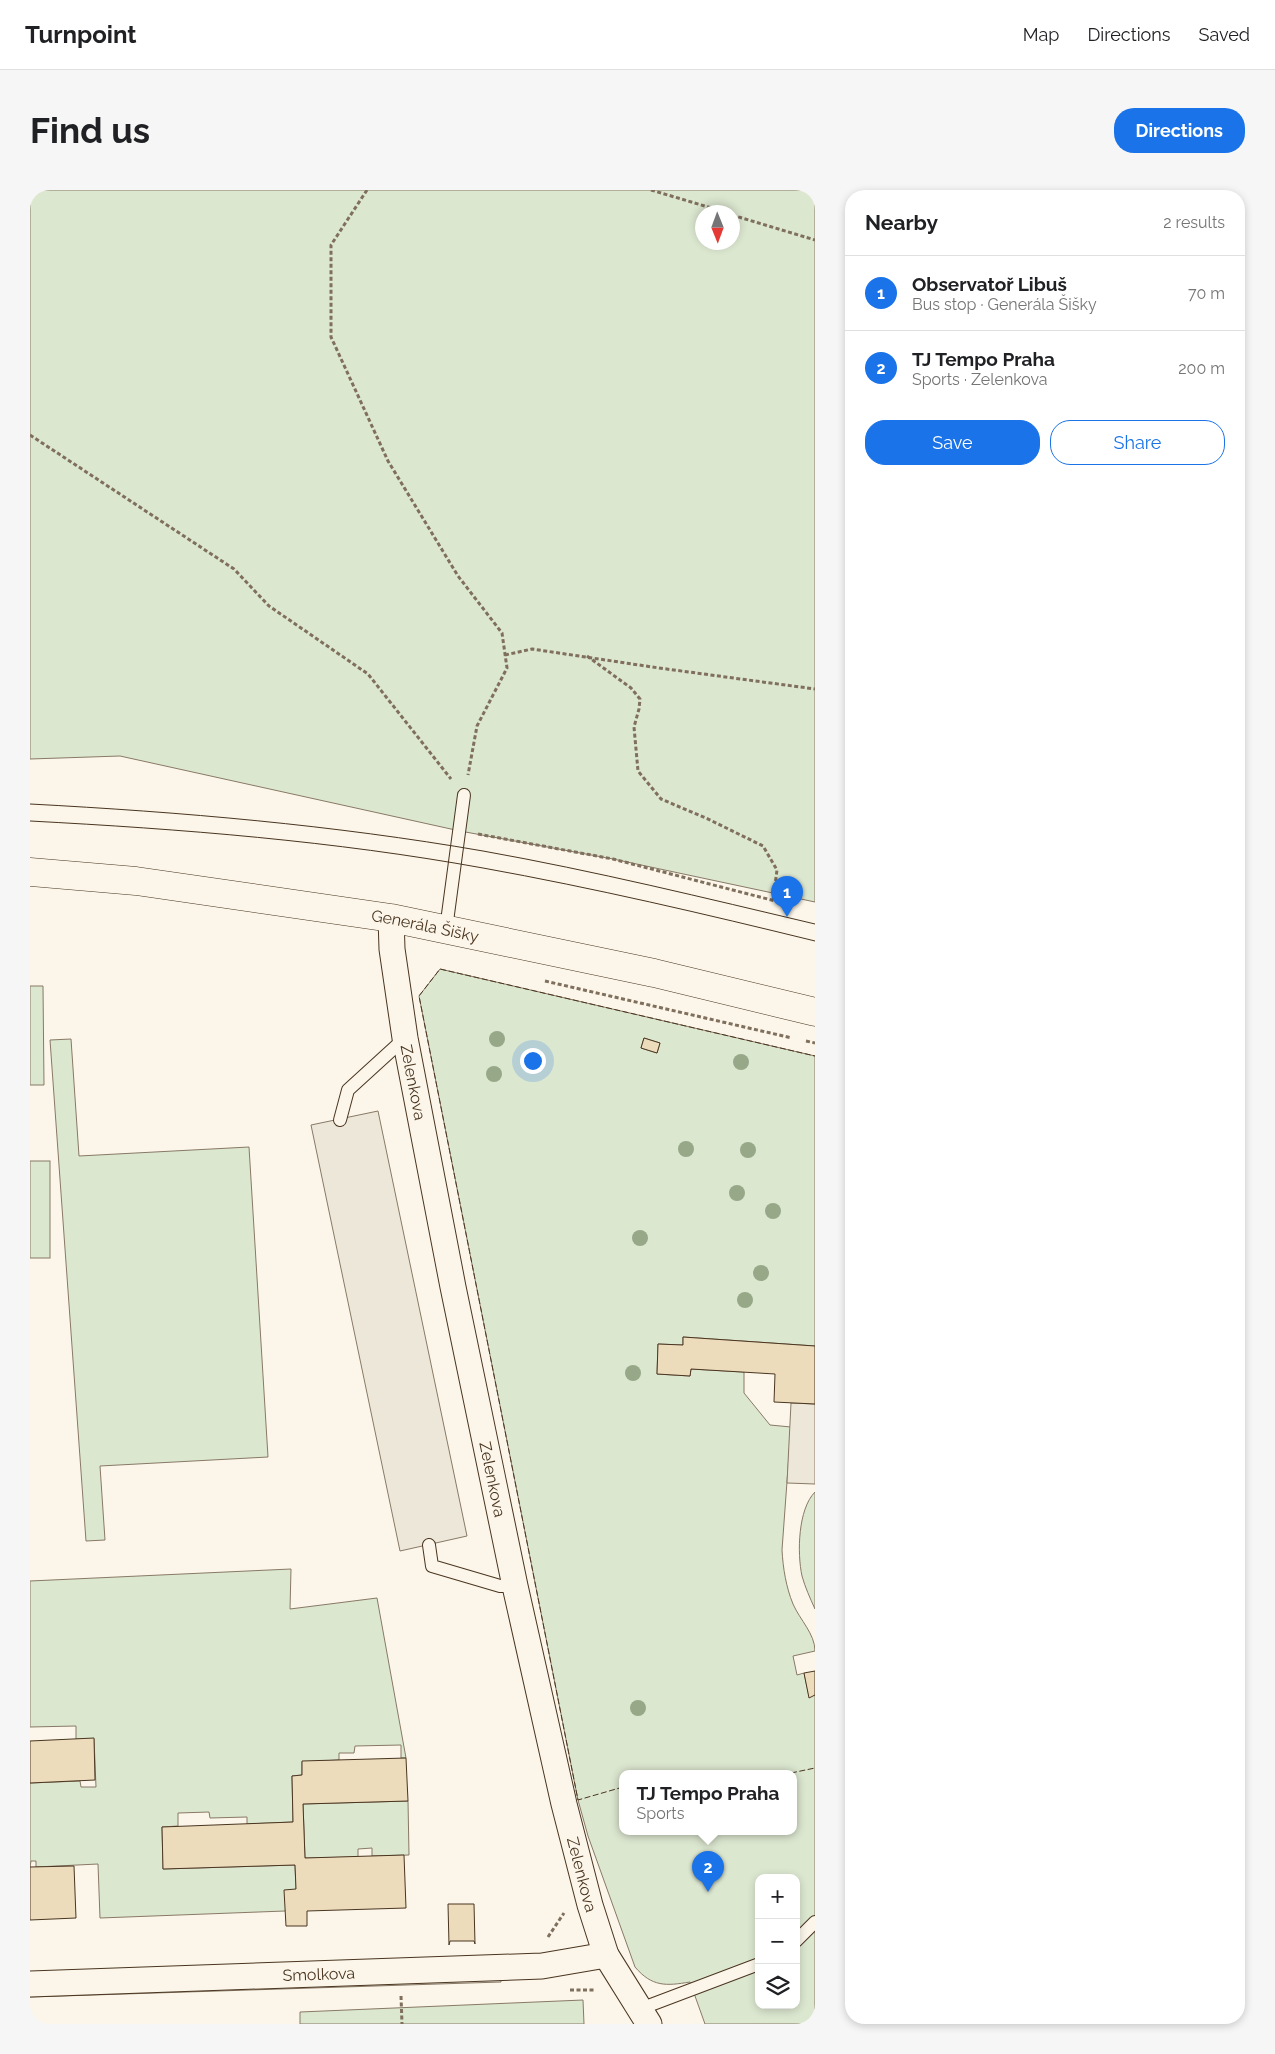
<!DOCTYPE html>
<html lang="en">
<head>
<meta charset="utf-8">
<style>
	:root { --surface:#fff; --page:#f6f6f6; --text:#202124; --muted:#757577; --line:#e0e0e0; --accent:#1a73e8 }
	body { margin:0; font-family:Raleway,sans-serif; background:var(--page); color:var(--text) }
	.controls { position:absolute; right:15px; bottom:15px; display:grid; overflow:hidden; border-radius:10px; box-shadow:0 2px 8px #0003 }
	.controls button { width:45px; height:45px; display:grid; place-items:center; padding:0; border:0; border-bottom:1px solid var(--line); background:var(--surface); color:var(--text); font:25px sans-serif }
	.compass { position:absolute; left:665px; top:15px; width:45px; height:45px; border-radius:50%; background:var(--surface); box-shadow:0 2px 8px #0003; rotate:179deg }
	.you { position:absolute; left:502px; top:870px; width:18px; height:18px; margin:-12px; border:4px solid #fff; border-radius:50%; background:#1a73e8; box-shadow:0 0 0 8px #1a73e833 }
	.badge { display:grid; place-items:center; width:32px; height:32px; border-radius:50%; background:var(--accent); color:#fff; font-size:16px; font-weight:700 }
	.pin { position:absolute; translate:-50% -41px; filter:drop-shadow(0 1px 2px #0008) }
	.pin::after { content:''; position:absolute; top:26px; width:18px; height:15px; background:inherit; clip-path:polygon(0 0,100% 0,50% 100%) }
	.popup { position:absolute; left:589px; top:1580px; width:178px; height:65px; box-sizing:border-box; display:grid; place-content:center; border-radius:10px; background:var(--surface); filter:drop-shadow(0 1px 4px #0005); font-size:16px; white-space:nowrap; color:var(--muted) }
	.popup b { font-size:19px; color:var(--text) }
	.popup::after { content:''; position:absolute; left:50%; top:100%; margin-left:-10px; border:10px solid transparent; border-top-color:var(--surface) }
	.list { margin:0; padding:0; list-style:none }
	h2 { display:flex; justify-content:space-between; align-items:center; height:65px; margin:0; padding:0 20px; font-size:21px }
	h2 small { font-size:16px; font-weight:400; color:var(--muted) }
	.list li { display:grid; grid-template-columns:32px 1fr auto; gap:15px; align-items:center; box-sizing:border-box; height:75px; padding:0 20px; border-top:1px solid var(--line) }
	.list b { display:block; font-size:19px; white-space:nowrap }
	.list p { margin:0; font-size:16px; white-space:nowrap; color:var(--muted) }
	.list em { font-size:16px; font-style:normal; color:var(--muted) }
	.actions { display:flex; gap:10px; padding:15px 20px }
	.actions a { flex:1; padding:11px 0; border:1px solid var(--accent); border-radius:20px; text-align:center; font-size:18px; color:var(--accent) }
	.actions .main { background:var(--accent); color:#fff }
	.icon { flex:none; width:28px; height:28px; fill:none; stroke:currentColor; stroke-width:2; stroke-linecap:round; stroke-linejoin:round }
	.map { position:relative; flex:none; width:785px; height:1834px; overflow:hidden; border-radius:20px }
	header { display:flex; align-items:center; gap:30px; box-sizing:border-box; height:70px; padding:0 25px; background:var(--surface); border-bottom:1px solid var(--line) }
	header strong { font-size:24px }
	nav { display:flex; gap:28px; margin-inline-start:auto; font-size:18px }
	.intro { display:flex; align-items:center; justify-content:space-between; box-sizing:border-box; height:120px; padding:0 30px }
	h1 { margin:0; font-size:35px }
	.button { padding:12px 22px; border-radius:20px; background:var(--accent); color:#fff; font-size:18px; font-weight:700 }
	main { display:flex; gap:30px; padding:0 30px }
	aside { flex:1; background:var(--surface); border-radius:20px; box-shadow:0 2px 8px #0003 }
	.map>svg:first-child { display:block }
</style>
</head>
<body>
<header>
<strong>Turnpoint</strong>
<nav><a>Map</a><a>Directions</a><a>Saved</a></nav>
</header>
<div class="intro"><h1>Find us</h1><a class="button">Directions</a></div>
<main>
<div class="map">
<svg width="785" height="1834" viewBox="0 0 785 1834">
	<rect width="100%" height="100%" fill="#fbf6e9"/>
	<g fill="#dce7d0" stroke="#887966" fill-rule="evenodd">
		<path d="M 0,0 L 785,0 L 785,712 L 583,669 L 430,641 L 90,566 L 0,569 ZM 672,22 L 702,22 L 702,52 L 672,52 Z"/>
		<path d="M 410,779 L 785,866 L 785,1156 L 653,1147 L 653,1155 L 628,1154 L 627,1184 L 660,1186 L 661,1179 L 714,1182 L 714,1203 L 740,1235 L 761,1237 L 752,1360 C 753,1378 756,1397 763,1414 C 770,1430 785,1444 785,1461 L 763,1466 L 767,1485 L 774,1483 L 779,1506 L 785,1505 L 785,1834 L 675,1834 L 660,1792 C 636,1796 622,1797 605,1777 L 558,1646 L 548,1610 L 389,806 ZM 614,848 L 630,853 L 627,863 L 611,858 ZM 593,1583 L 763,1583 L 763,1641 L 593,1641 ZM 729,1688 L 766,1688 L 766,1815 L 729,1815 Z"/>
		<path d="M 0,796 L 13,796 L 14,895 L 0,895 Z"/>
		<path d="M 41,849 L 49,966 L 219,957 L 238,1267 L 70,1276 L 75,1350 L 56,1351 L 20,850 Z"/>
		<rect x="0" y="971" width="20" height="97"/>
		<path d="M 785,1302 L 785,1419 C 780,1408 775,1397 772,1386 C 767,1363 768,1319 785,1302 Z"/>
		<path d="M 261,1379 L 260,1419 L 347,1408 L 376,1568 L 371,1568 L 371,1555 L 325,1556 L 324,1563 L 309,1563 L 309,1570 L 272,1572 L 272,1585 L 262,1586 L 263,1632 L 217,1634 L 217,1627 L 180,1628 L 179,1622 L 148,1623 L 148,1636 L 132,1637 L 133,1679 L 265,1675 L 266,1699 L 255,1721 L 70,1728 L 68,1674 L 6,1677 L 6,1671 L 1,1671 L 0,1677 L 0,1593 L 50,1591 L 51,1597 L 66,1597 L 64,1549 L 46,1549 L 46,1536 L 0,1537 L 0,1391 Z"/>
		<path d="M 378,1611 L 379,1665 L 342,1666 L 342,1658 L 328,1659 L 328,1667 L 275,1668 L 273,1614 Z"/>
		<path d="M 553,1810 L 554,1834 L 270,1834 L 270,1822 Z"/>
	</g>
	<g fill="#ede7d9" stroke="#887966">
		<path d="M 348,921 L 437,1346 L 370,1361 L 281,935 Z"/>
		<path d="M 761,1213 L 785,1214 L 785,1294 L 757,1293 Z"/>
		<path d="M 471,1784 L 471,1792 L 0,1807 L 0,1799 Z"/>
	</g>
	<g fill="#ecdcbc" stroke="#4a3520">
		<path d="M 614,848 L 630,853 L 627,863 L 611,858 Z"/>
		<path d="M 653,1147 L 785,1156 L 785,1214 L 744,1212 L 745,1184 L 661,1179 L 660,1186 L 627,1184 L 628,1154 L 653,1155 Z"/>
		<path d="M 785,1481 L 785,1505 L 779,1508 L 774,1483 Z"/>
		<path d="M 64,1548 L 65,1590 L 0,1593 L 0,1551 Z"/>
		<path d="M 376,1568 L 378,1611 L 273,1614 L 275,1668 L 374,1665 L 376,1718 L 277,1721 L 277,1736 L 256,1736 L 254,1700 L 266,1699 L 265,1675 L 133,1679 L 132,1637 L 263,1632 L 262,1586 L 272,1585 L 272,1571 Z"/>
		<path d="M 44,1676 L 46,1728 L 0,1730 L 0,1677 Z"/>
		<path d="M 418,1714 L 444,1714 L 445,1754 L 444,1751 L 420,1751 L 419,1755 Z"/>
	</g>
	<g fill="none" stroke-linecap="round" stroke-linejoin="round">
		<g stroke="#4a3520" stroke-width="14">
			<g id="service">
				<path d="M 416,739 L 434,605"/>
				<path d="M 310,930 L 318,900 L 375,848"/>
				<path d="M 399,1355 L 402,1376 L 470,1396 L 485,1396"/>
				<path d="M 766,1751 L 785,1732"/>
				<path d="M 610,1819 L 729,1774"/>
			</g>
		</g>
		<g stroke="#4a3520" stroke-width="27">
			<g id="minor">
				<path id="s1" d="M 361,728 L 362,759 L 375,848 L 423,1097 L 485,1396 L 534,1614 L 560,1715 L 576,1765 L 619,1834"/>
				<path id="s2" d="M 0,1794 L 512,1776 L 576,1765"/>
			</g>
		</g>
		<g stroke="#4a3520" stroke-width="29">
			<g id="secondary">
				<path id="s3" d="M 0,682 L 106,691 L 361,728 L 624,783 L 785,822"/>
			</g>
		</g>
		<g stroke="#7f6f5c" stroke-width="3" stroke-dasharray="4 2.5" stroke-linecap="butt">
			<path d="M 337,0 L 301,55 L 301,147 L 358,271 L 428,386 L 472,443 L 477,478 L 447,536 L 438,585"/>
			<path d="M 621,0 L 695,22"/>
			<path d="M 702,25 L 785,50"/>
			<path d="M 0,245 L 204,379 L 239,416 L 338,484 L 421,589"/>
			<path d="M 475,465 L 502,459 L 629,478 L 785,499"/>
			<path d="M 557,466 L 601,498 L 610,509 L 609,519 L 604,537 L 608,581 L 631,609 L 678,629 L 733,656 L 747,680 L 743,710"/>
			<path d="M 448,644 L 583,669 L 757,714"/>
			<path d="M 515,791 L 762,848"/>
			<path d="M 776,851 L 785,853"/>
			<path d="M 518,1747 L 534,1723"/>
			<path d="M 540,1800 L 566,1800"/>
			<path d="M 371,1806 L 372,1834"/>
		</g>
		<use href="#service" stroke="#fbf6e9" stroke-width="12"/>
		<use href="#minor" stroke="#fbf6e9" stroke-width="25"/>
		<use href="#secondary" stroke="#fbf6e9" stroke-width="28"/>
		<g stroke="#4a3520" stroke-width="1">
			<path d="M 0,614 C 152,622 303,635 453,661 C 565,681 675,708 785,734"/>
			<path d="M 0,631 C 152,639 304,651 453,678 C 564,698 675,724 785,751"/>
		</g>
		<g stroke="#4a3520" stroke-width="1" stroke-dasharray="6 2.5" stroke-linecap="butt">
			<path d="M 761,1583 L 785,1578"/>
			<path d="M 593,1597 L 548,1610 L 389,806 L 410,779 L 785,866"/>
		</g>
	</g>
	<g fill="#96a887">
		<circle cx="467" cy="849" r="8"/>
		<circle cx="711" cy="872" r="8"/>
		<circle cx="464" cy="884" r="8"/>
		<circle cx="656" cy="959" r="8"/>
		<circle cx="718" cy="960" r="8"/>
		<circle cx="707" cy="1003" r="8"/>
		<circle cx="743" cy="1021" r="8"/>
		<circle cx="610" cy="1048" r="8"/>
		<circle cx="731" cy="1083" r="8"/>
		<circle cx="715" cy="1110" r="8"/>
		<circle cx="603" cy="1183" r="8"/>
		<circle cx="608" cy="1518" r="8"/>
	</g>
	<g text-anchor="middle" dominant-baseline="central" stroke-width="4" stroke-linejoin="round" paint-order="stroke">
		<g font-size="16" fill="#4a3520" stroke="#fbf6e9">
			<text stroke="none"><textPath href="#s3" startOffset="399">Generála Šišky</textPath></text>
			<text stroke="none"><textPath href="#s1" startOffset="166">Zelenkova</textPath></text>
			<text stroke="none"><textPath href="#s1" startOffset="571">Zelenkova</textPath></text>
			<text stroke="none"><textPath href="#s1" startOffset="976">Zelenkova</textPath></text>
			<text stroke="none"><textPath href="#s2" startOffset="289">Smolkova</textPath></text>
		</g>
	</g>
</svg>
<div class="controls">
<button>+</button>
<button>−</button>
<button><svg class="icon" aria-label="layers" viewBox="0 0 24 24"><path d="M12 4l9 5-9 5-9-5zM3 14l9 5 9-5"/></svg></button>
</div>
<svg class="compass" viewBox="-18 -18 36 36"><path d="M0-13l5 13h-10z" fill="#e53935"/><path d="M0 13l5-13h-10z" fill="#757577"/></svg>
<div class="you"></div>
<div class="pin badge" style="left:757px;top:727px">1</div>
<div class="pin badge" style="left:678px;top:1702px">2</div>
<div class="popup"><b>TJ Tempo Praha</b>Sports</div>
</div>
<aside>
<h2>Nearby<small>2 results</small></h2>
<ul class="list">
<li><span class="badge">1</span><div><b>Observatoř Libuš</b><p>Bus stop · Generála Šišky</p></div><em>70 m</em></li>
<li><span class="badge">2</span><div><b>TJ Tempo Praha</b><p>Sports · Zelenkova</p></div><em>200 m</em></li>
</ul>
<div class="actions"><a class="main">Save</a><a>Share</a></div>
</aside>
</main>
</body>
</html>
